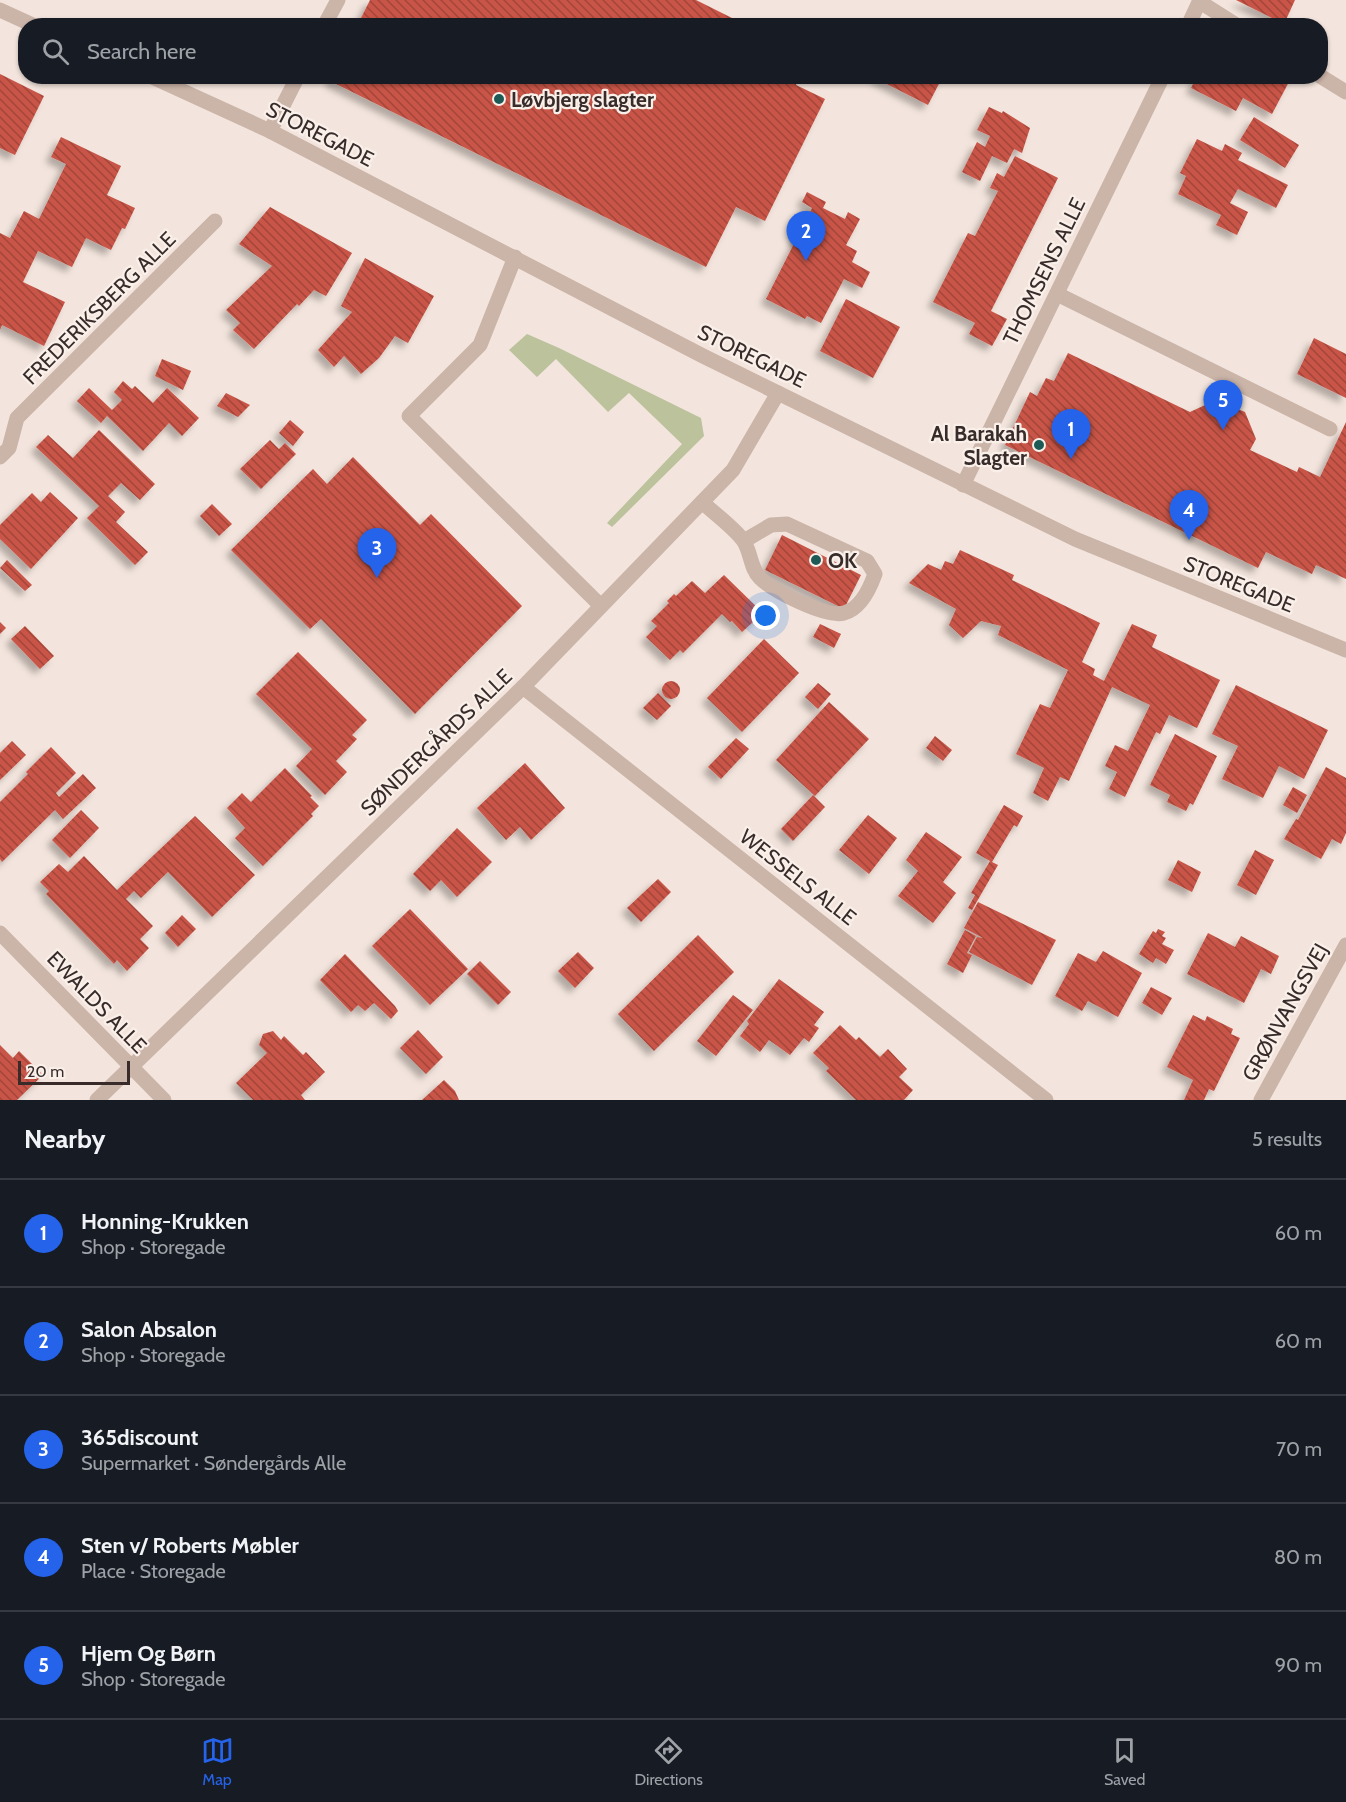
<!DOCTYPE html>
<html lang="en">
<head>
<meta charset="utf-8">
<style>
	:root { --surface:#171b24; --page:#20242c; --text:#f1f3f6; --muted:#9ea1a6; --line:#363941; --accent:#2563eb }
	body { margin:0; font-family:Cabin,sans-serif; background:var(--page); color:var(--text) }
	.scale { position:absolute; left:18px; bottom:15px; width:112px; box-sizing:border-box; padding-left:6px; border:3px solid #382b29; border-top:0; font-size:16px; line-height:21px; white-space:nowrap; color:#382b29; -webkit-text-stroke:4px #faf0ea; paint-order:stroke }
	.you { position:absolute; left:766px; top:616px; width:21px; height:21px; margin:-15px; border:4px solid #fff; border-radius:50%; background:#1a73e8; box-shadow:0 0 0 9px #1a73e833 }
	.badge { display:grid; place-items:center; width:39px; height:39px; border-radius:50%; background:var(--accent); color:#fff; font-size:20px; font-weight:700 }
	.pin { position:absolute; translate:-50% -50px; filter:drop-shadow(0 2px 3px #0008) }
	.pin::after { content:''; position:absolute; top:32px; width:21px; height:18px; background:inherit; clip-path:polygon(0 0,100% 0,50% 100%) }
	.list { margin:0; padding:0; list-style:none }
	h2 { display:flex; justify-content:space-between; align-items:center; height:78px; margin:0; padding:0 24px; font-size:26px }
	h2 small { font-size:20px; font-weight:400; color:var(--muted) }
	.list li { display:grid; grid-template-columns:39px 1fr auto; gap:18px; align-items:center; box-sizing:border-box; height:108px; padding:0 24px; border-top:2px solid var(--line) }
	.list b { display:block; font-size:22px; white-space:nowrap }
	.list p { margin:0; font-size:20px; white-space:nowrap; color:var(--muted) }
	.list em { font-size:20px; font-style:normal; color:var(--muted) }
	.icon { flex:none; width:33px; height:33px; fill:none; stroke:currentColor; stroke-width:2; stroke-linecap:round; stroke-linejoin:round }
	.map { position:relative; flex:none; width:1346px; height:1100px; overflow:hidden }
	.search { position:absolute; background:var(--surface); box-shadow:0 2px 4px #0004; left:18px; right:18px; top:18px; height:66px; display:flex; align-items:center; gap:15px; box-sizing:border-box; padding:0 21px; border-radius:24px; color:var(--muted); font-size:22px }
	.sheet { height:618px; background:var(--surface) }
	nav { display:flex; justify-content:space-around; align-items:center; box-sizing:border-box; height:84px; border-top:2px solid var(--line); background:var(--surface); font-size:16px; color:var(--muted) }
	nav a { display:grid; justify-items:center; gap:3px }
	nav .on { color:var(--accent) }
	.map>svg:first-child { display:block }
</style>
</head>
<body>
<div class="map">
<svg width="1346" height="1100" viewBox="0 0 1346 1100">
	<defs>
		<pattern id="building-back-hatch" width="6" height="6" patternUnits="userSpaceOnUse" patternTransform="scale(1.5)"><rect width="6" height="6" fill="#c85446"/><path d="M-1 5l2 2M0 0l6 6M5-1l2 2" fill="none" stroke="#a3463a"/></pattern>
		<filter id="shadow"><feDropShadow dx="-5.5" dy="5.5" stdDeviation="3" flood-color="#0004"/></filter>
	</defs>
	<rect width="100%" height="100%" fill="#f3e5dd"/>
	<path fill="#bbc29c" d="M 527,334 L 559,348 L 701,418 L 704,436 L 612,527 L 607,523 L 682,444 L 629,393 L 608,412 L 556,359 L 537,377 L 509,350 Z"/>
	<g fill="url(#building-back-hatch)" filter="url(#shadow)">
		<path d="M 370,0 L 696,0 L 748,26 L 357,26 Z"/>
		<path d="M 1236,0 L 1295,0 L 1284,24 Z"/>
		<path d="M 0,74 L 44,96 L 15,155 L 0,148 Z"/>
		<path d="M 332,76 L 800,76 L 796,85 L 825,99 L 765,221 L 736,207 L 706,267 L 330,81 Z"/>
		<path d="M 876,76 L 943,76 L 928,105 L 875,78 Z"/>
		<path d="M 1197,76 L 1287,76 L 1291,78 L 1272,114 L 1243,98 L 1236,111 L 1191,88 Z"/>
		<path d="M 989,107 L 1002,113 L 1003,111 L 1030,128 L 1022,153 L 1014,149 L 1007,163 L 992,156 L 980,181 L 962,172 L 977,142 L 985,147 L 990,136 L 977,130 Z"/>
		<path d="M 1254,117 L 1299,145 L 1285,168 L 1240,140 Z"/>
		<path d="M 61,137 L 121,166 L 107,195 L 135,208 L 125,229 L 122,228 L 111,250 L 86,238 L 72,267 L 38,251 L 23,282 L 65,302 L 44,346 L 2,325 L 0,330 L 0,233 L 10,238 L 24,211 L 39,219 L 66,164 L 51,157 Z"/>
		<path d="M 1197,139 L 1222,151 L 1225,144 L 1242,153 L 1238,160 L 1288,185 L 1276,208 L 1238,189 L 1230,203 L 1248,212 L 1237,235 L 1216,225 L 1221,215 L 1178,194 L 1186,176 L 1180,173 Z"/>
		<path d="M 1015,156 L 1058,178 L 991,311 L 1007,319 L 992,346 L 969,334 L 975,323 L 933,302 L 968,233 L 975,236 L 998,191 L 990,188 L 997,173 L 1004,177 Z"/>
		<path d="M 807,192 L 826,202 L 823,208 L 845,219 L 848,212 L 860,219 L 846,245 L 857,251 L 852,262 L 870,272 L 862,288 L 844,279 L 821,323 L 807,316 L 805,319 L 766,299 L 812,208 L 802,202 Z"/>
		<path d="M 270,207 L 352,253 L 326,296 L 314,290 L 299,306 L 297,304 L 254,349 L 233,330 L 240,323 L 226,310 L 272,266 L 239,244 Z"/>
		<path d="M 365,258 L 434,296 L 408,343 L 395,336 L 379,358 L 361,374 L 344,356 L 334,367 L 318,350 L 352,312 L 341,306 Z"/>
		<path d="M 846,299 L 900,327 L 873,378 L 820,351 Z"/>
		<path d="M 1314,338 L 1346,354 L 1346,398 L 1297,374 Z"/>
		<path d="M 1068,353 L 1190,412 L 1216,400 L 1245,412 L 1256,439 L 1250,450 L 1297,472 L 1299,467 L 1320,477 L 1346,422 L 1346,579 L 1316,565 L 1312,574 L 1266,552 L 1258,568 L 1005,445 L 1030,392 L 1037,396 L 1046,378 L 1054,381 Z"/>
		<path d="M 162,359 L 191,371 L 183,390 L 155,376 Z"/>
		<path d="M 123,381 L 132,389 L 135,386 L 153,403 L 167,388 L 199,418 L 182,436 L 169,423 L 143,451 L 107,416 L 101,423 L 77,401 L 89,388 L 112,410 L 122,400 L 114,392 Z"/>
		<path d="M 226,393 L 250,405 L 238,417 L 217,406 Z"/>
		<path d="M 290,420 L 304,432 L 293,446 L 279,433 Z"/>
		<path d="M 99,430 L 155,484 L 140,500 L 121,483 L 108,496 L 125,512 L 116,522 L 148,552 L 135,565 L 87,518 L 99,506 L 36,447 L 48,435 L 73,458 Z"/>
		<path d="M 270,440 L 279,449 L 285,443 L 296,454 L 261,489 L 240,469 Z"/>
		<path d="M 353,457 L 420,525 L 431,514 L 522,606 L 415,714 L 321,619 L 310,629 L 231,550 L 313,469 L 327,484 Z"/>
		<path d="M 50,492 L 78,518 L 31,569 L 0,539 L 0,525 L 32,493 L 41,502 Z"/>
		<path d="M 212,504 L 232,524 L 219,536 L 200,516 Z"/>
		<path d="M 782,535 L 861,575 L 844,609 L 765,570 Z"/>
		<path d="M 960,550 L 1014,575 L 1012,580 L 1100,623 L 1082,662 L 1095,669 L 1093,675 L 1104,681 L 1132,624 L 1157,635 L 1152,647 L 1220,680 L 1197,728 L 1169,715 L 1160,734 L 1156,732 L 1125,797 L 1109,789 L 1117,772 L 1105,766 L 1115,745 L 1128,751 L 1150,705 L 1112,687 L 1069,781 L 1060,777 L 1048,801 L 1033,793 L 1044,768 L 1016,754 L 1040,704 L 1050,708 L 1068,670 L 998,635 L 1001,626 L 981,621 L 963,638 L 949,625 L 956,609 L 909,583 L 928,564 L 941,570 L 945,561 L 953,564 Z"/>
		<path d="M 7,560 L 32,585 L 25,591 L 0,568 Z"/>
		<path d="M 724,575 L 763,613 L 742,632 L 732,621 L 730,622 L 722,614 L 683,653 L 680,650 L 670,660 L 646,637 L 657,626 L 651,621 L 669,603 L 667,601 L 674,594 L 676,596 L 692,581 L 705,593 Z"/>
		<path d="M 0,622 L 6,628 L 0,634 Z"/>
		<path d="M 820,624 L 841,634 L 834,648 L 813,637 Z"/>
		<path d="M 25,626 L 54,656 L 40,669 L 11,639 Z"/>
		<path d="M 764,639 L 799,673 L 742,732 L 707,698 Z"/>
		<path d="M 298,652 L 367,720 L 352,735 L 357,739 L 336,761 L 347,772 L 325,795 L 296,766 L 312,749 L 256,694 Z"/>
		<circle cx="671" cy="690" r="9"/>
		<path d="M 818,683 L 831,694 L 818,709 L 805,697 Z"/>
		<path d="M 1236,685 L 1328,730 L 1304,779 L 1279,766 L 1263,798 L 1222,779 L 1238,746 L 1212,734 Z"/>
		<path d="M 658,693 L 671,706 L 657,720 L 643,708 Z"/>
		<path d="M 829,702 L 869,739 L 815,796 L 776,760 Z"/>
		<path d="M 1175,734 L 1217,756 L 1193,805 L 1190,803 L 1186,811 L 1167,802 L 1170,795 L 1150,785 Z"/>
		<path d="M 935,736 L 952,750 L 943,761 L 926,748 Z"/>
		<path d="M 736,738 L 749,749 L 721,779 L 708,767 Z"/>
		<path d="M 12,741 L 26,755 L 0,780 L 0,753 Z"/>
		<path d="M 51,747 L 76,773 L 56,793 L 59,797 L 83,774 L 96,788 L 63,819 L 55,810 L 2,862 L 0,859 L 0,802 L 28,774 L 26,772 Z"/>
		<path d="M 525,763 L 565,808 L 531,840 L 520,827 L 506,840 L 477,808 Z"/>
		<path d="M 1326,767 L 1346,778 L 1346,833 L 1341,844 L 1332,839 L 1321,859 L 1284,839 L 1296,819 L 1298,820 Z"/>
		<path d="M 285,768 L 312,796 L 310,797 L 319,806 L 311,814 L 313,816 L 263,866 L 235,838 L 245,828 L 227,808 L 242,793 L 251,802 Z"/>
		<path d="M 1293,787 L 1307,795 L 1297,813 L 1283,805 Z"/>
		<path d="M 813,795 L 825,807 L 793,841 L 781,829 Z"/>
		<path d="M 1004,805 L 1023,816 L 1017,827 L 1014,825 L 992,862 L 998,865 L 972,910 L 968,908 L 975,895 L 971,893 L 990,861 L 976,853 Z"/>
		<path d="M 81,810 L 99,828 L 70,858 L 52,840 Z"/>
		<path d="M 868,815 L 897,838 L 869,874 L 839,850 Z"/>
		<path d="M 195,816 L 255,875 L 212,917 L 168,872 L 141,898 L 134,891 L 126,899 L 153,926 L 140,939 L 149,948 L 127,971 L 117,960 L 114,964 L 46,894 L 49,891 L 40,882 L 59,864 L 68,872 L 84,856 L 117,890 Z"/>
		<path d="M 457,828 L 492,862 L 457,897 L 441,880 L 430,891 L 413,874 Z"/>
		<path d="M 926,832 L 962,857 L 943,882 L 956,893 L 933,923 L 898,896 L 918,871 L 906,860 Z"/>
		<path d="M 1255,850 L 1274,860 L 1256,895 L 1237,885 Z"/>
		<path d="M 1178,860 L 1201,872 L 1192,892 L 1168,880 Z"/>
		<path d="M 658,879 L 671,892 L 641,922 L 627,908 Z"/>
		<path d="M 978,902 L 1056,940 L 1032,985 L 969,952 L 977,937 L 983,938 L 964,928 Z"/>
		<path d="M 410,909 L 468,969 L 430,1005 L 372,946 Z"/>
		<path d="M 182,915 L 196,929 L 178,947 L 165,933 Z"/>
		<path d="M 1158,929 L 1165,932 L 1162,936 L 1166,938 L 1162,944 L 1174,950 L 1166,964 L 1156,958 L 1153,963 L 1139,954 L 1153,931 L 1156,933 Z"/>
		<path d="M 965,930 L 976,936 L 967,953 L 972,955 L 963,973 L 947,964 Z"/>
		<path d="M 1208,933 L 1235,947 L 1241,936 L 1279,956 L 1271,974 L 1261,969 L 1244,1003 L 1187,974 Z"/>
		<path d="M 698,935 L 734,972 L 654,1051 L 618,1014 Z"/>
		<path d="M 1103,951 L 1142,973 L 1118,1017 L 1088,1001 L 1082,1011 L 1055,996 L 1078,953 L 1096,962 Z"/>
		<path d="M 578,952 L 594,968 L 575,988 L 558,971 Z"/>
		<path d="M 345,954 L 395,1006 L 398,1011 L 391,1019 L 374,1003 L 365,1011 L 358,1005 L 351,1012 L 320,980 Z"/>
		<path d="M 480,961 L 511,992 L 498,1005 L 467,974 Z"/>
		<path d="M 779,979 L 824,1012 L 814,1025 L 819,1028 L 809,1042 L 804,1038 L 790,1055 L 769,1040 L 760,1052 L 740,1036 L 749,1024 L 747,1021 Z"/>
		<path d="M 1151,987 L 1172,998 L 1162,1015 L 1142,1003 Z"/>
		<path d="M 733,995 L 753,1010 L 716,1056 L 697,1041 Z"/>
		<path d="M 1193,1015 L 1205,1021 L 1207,1016 L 1233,1029 L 1231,1034 L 1240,1038 L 1214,1091 L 1209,1089 L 1204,1100 L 1184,1100 L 1193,1080 L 1167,1067 Z"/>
		<path d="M 840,1025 L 856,1040 L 859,1037 L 880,1057 L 888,1049 L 907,1069 L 899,1077 L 913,1090 L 904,1100 L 856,1100 L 826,1071 L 829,1068 L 813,1053 Z"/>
		<path d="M 418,1030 L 443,1057 L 426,1074 L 400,1048 Z"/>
		<path d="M 273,1031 L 281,1040 L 284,1036 L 303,1055 L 306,1052 L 325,1072 L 301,1095 L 305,1100 L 253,1100 L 236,1083 L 267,1053 L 259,1045 L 263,1034 Z"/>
		<path d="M 0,1045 L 13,1058 L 19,1051 L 43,1075 L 17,1100 L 0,1100 Z"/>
		<path d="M 444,1080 L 455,1091 L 459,1100 L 422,1100 Z"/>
	</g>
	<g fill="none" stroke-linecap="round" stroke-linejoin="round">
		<g stroke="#cbb4a8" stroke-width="15">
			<path d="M 515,257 L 480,345 L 409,416 L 601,606"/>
			<path d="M 1057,294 L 1330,429"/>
			<path d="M 702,502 C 715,514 732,526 743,540 C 751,551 750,568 760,578 C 773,591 826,618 844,613 C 860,609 870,588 875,574 L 867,561 L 787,524 L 771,525 L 744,541"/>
		</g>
		<g stroke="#cbb4a8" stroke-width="15">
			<path d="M 1200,2 L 1238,26"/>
			<path d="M 324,26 L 338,0"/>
			<path d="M 1188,26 L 1200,0"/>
			<path d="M 1320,76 L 1346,92"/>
			<path d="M 270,131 L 298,76"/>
			<path d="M 0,457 L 9,448 L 17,418 L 215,221"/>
			<path d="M 963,485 L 1163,76"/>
			<path d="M 523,687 L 1046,1100"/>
			<path d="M 0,933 L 164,1100"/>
			<path d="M 97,1100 L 523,687 L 702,502 L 733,470 L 778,393"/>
			<path d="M 1261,1100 L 1346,945"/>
		</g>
		<g stroke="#cbb4a8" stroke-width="15">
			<path d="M 0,10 L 35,26"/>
			<path d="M 150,76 L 270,131 L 703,356 L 1075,539 L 1346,650"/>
		</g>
	</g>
	<g fill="#1d5a56" stroke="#faf0ea" stroke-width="2">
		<circle cx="499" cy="99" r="6"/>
		<circle cx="1039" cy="445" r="6"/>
		<circle cx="816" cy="560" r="6"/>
	</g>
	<g text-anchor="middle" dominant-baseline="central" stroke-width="4.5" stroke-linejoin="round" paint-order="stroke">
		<g font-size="21" font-weight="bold" fill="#382b29" stroke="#faf0ea" text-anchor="start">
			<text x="511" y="99">Løvbjerg slagter</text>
			<text x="1027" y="433" text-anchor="end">Al Barakah<tspan x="1027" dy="24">Slagter</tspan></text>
			<text x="828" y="560">OK</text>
		</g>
		<g font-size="21" fill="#382b29" stroke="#faf0ea">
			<text transform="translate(320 134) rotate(27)">STOREGADE</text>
			<text transform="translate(1044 271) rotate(-64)">THOMSENS ALLE</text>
			<text transform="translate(99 308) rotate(-45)">FREDERIKSBERG ALLE</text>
			<text transform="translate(752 356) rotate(26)">STOREGADE</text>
			<text transform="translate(1239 584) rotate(22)">STOREGADE</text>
			<text transform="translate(436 742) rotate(-44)">SØNDERGÅRDS ALLE</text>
			<text transform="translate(798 877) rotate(38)">WESSELS ALLE</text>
			<text transform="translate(97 1002) rotate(46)">EWALDS ALLE</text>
			<text transform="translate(1285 1012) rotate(-61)">GRØNVANGSVEJ</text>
		</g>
	</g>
</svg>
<div class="scale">20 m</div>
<div class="you"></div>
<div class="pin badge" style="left:1071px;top:459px">1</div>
<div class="pin badge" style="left:806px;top:261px">2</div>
<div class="pin badge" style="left:377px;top:578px">3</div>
<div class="pin badge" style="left:1189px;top:540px">4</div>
<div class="pin badge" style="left:1223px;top:430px">5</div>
<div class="search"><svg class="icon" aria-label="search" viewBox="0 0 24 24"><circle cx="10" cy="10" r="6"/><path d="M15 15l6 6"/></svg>Search here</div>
</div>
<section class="sheet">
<h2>Nearby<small>5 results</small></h2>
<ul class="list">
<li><span class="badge">1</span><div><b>Honning-Krukken</b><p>Shop · Storegade</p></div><em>60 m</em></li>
<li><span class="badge">2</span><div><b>Salon Absalon</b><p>Shop · Storegade</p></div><em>60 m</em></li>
<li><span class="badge">3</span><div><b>365discount</b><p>Supermarket · Søndergårds Alle</p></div><em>70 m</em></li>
<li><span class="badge">4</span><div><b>Sten v/ Roberts Møbler</b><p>Place · Storegade</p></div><em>80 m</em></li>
<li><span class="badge">5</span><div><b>Hjem Og Børn</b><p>Shop · Storegade</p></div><em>90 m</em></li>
</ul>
</section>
<nav>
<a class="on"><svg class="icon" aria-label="map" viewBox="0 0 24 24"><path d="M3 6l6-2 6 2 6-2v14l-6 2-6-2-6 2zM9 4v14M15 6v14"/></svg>Map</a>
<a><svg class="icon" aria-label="directions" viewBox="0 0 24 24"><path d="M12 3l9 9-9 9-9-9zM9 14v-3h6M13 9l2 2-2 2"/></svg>Directions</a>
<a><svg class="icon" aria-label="saved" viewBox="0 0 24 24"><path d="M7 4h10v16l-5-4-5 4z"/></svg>Saved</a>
</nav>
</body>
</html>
